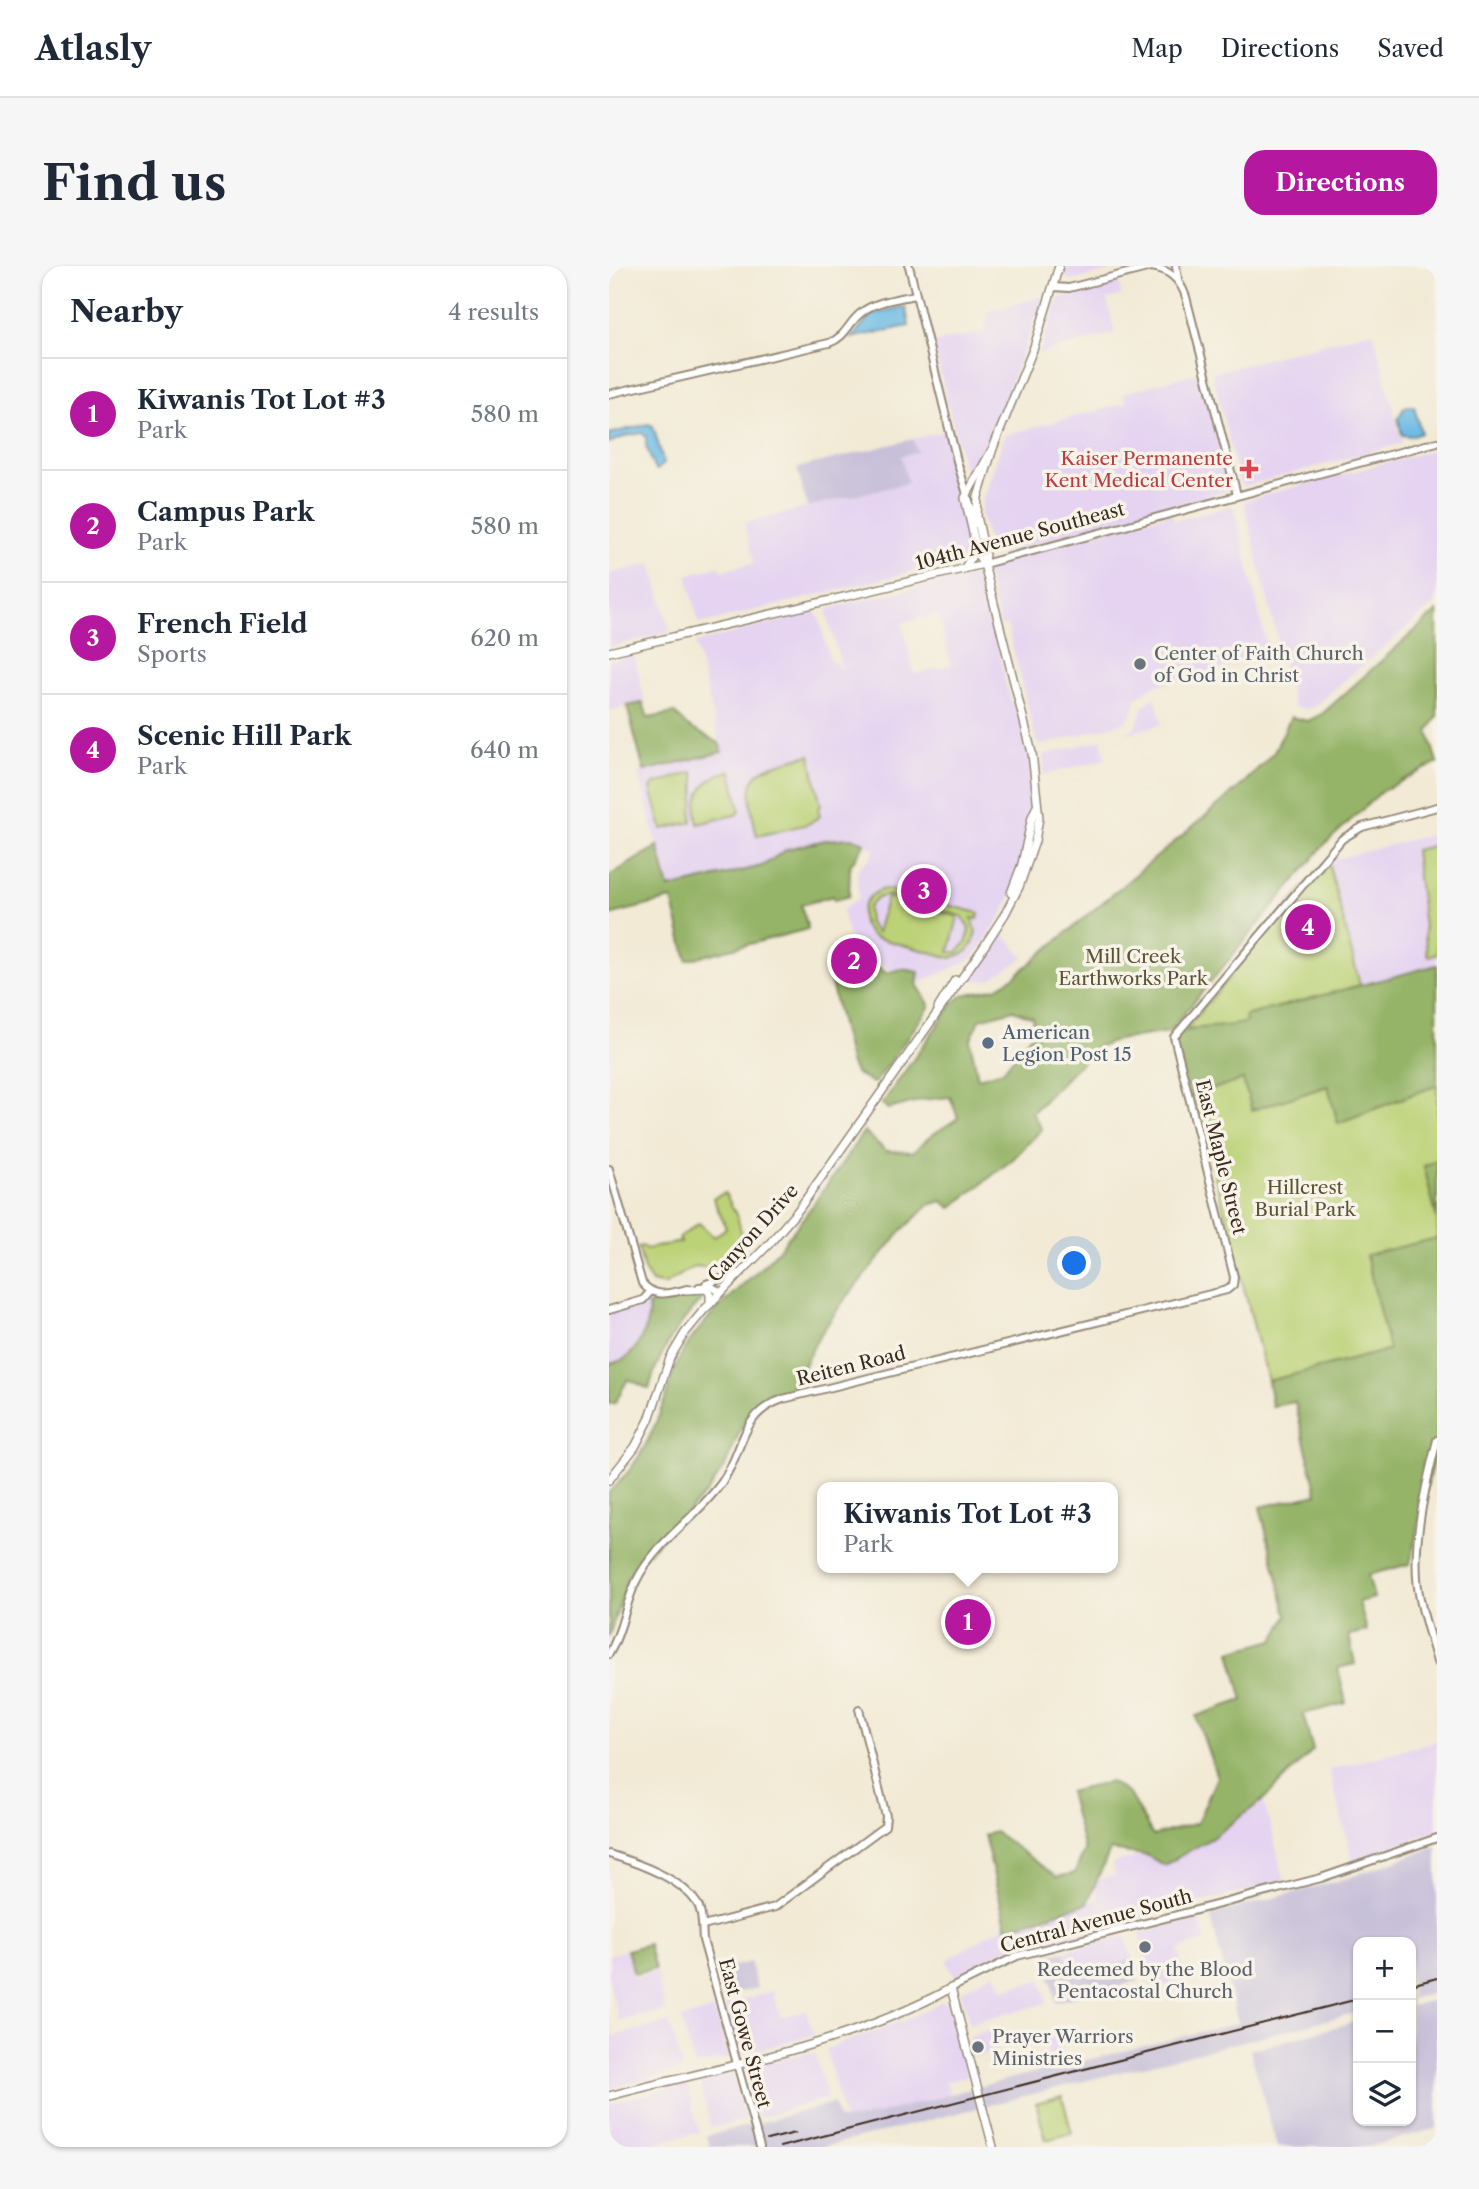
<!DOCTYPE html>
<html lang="en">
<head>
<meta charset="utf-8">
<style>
	:root { --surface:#fff; --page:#f6f6f7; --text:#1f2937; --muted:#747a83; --line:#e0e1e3; --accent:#b5179e }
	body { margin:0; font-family:"Libre Caslon Text",serif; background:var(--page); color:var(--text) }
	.controls { position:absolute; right:21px; bottom:21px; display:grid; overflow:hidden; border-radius:14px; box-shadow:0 2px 5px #0004 }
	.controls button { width:63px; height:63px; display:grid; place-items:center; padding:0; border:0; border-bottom:2px solid var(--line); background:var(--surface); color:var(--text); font:35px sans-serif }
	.you { position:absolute; left:466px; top:998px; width:24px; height:24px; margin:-18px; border:5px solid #fff; border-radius:50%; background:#1a73e8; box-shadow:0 0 0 10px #1a73e833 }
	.badge { display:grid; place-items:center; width:46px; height:46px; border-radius:50%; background:var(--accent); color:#fff; font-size:23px; font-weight:700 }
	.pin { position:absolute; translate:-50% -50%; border:4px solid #fff; box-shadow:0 2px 7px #0006 }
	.popup { position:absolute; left:208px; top:1216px; width:301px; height:91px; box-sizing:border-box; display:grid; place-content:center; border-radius:14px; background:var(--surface); filter:drop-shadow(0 2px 5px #0005); font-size:23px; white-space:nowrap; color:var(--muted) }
	.popup b { font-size:26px; color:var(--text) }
	.popup::after { content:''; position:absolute; left:50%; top:100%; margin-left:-14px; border:14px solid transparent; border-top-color:var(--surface) }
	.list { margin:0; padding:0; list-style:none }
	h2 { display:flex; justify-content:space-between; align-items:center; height:91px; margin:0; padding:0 28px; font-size:30px }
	h2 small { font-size:23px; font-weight:400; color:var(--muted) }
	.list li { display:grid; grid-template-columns:46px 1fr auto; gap:21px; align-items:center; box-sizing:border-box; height:112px; padding:0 28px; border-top:2px solid var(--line) }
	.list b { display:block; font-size:26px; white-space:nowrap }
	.list p { margin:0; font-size:23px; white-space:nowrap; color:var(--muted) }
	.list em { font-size:23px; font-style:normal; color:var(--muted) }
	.icon { flex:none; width:38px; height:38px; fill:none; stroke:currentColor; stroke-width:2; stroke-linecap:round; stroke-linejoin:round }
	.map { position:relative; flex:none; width:828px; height:1881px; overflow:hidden; border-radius:21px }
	header { display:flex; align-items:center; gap:42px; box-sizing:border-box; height:98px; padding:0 35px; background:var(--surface); border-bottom:2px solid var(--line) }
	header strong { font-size:33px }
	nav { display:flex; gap:38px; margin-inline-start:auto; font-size:24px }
	.intro { display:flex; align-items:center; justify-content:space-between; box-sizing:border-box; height:168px; padding:0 42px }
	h1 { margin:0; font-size:49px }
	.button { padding:18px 32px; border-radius:21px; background:var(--accent); color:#fff; font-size:24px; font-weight:700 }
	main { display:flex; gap:42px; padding:0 42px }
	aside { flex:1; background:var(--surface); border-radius:21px; box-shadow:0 2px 5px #0004 }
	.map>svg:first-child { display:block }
</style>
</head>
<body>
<header>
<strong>Atlasly</strong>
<nav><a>Map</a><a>Directions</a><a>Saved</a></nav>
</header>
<div class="intro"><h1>Find us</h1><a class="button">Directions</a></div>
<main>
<aside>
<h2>Nearby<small>4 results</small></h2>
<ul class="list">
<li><span class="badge">1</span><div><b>Kiwanis Tot Lot #3</b><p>Park</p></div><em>580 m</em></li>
<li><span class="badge">2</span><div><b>Campus Park</b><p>Park</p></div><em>580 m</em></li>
<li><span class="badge">3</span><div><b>French Field</b><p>Sports</p></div><em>620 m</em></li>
<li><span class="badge">4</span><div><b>Scenic Hill Park</b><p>Park</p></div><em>640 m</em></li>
</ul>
</aside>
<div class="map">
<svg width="828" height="1881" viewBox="0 0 828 1881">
	<rect width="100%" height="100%" fill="#f7f3e8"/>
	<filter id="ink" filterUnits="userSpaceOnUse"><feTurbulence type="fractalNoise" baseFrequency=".0143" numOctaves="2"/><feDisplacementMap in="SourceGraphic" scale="14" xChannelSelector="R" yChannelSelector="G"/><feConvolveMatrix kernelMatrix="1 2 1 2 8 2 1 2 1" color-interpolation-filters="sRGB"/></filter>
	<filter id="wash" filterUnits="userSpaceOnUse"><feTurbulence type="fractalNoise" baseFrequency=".00686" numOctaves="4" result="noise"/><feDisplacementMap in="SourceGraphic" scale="28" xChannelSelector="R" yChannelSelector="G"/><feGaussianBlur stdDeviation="1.57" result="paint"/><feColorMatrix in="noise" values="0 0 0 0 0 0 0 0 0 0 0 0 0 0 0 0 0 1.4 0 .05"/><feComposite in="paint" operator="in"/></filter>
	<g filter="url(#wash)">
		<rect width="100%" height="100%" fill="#f2ead5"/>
		<g fill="#e5d3f1" fill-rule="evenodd">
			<path d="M 458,0 L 512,0 L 512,2 L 462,15 L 456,11 Z"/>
			<path d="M 510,15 L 512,29 L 498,33 L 506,67 L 430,88 L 450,32 Z"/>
			<path d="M 435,30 L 368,204 L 361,207 L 355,203 L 324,77 L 376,66 L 380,45 Z"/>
			<path d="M 764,65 L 793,177 L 633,221 L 631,219 L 603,107 Z"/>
			<path d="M 592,106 L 620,219 L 617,225 L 390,287 L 381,282 L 372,250 L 373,236 L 396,169 L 517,137 L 514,127 Z"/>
			<path d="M 335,165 L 362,282 L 359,292 L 90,358 L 78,309 L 111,300 L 112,305 L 145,297 L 135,257 L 299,217 L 292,190 L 307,186 L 304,173 Z"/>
			<path d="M 828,183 L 828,335 L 706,440 L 699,443 L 685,441 L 635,237 L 638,234 Z"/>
			<path d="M 622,240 L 626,244 L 660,390 L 545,420 L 527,431 L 523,448 L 517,456 L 434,479 L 428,477 L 398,359 L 391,360 L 375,298 L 563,247 L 565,255 Z"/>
			<path d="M 43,297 L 61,366 L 0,381 L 0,308 Z"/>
			<path d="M 365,309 L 372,314 L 402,438 L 410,437 L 427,513 L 427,559 L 417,597 L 394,647 L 365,692 L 302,721 L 245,675 L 239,668 L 233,645 L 250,631 L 248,613 L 249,603 L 263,590 L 265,583 L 242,572 L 216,574 L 178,583 L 153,600 L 60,622 L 29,507 L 113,486 L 86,377 L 206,346 L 209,350 L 222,397 L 227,396 L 229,402 L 248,397 L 232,400 L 218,348 L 221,342 ZM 329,348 L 342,399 L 305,408 L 293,357 Z"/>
			<path d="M 25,389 L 36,436 L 0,445 L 0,395 Z"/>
			<path d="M 546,431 L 553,458 L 517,468 L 528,459 L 534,440 Z"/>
			<path d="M 492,474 L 497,493 L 435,509 L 434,489 Z"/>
			<path d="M 828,567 L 828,699 L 751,719 L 719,595 Z"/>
			<path d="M 392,665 L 415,692 L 380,714 L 365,715 L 362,710 L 364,705 Z"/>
			<path d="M 39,1036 L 41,1047 L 28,1081 L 15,1094 L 0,1098 L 0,1047 Z"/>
			<path d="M 828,1475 L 828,1564 L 744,1596 L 720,1504 Z"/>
			<path d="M 654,1534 L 676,1615 L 405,1684 L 347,1712 L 337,1695 L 402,1655 L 489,1633 L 485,1615 L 506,1609 L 503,1597 L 603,1572 Z"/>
			<path d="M 590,1652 L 596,1675 L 569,1683 L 577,1714 L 545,1721 L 530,1668 L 533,1665 Z"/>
			<path d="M 516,1670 L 523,1692 L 514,1695 L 514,1697 L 462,1710 L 455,1685 Z"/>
			<path d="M 17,1684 L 24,1712 L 48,1706 L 56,1745 L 10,1755 L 0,1718 L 0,1689 Z"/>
			<path d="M 386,1707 L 394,1723 L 432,1714 L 438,1737 L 360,1758 L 352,1727 L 355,1723 Z"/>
			<path d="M 164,1725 L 171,1751 L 197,1745 L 205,1769 L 136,1788 L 130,1786 L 116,1739 Z"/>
			<path d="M 333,1735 L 340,1740 L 359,1810 L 337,1816 L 342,1832 L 236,1856 L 217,1783 L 303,1751 Z"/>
			<path d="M 106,1743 L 119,1792 L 86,1800 L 72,1753 Z"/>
			<path d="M 60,1756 L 73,1801 L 71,1805 L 0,1823 L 0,1771 Z"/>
			<path d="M 382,1763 L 388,1785 L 366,1791 L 361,1771 Z"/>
			<path d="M 448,1769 L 455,1795 L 442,1798 L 435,1773 Z"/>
			<path d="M 200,1786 L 206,1789 L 218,1832 L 149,1852 L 136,1805 L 139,1802 Z"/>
			<path d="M 123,1808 L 137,1853 L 102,1862 L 90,1813 Z"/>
			<path d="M 77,1817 L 90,1866 L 30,1881 L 0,1881 L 0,1837 Z"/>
		</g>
		<g fill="#c7c0d9">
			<path d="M 304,173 L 308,186 L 292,190 L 299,217 L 198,241 L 188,202 Z"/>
			<path d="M 828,1580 L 828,1726 L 802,1733 L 802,1676 L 749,1676 L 749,1746 L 214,1881 L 101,1881 L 98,1870 L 225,1837 L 230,1854 L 253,1852 L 368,1821 L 629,1757 L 601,1649 L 739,1612 Z"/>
			<path d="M 455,1685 L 462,1710 L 513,1697 L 513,1695 L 523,1692 L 529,1715 L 447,1736 L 437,1694 L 442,1688 Z"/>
			<path d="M 141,1696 L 148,1722 L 114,1730 L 107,1705 Z"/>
			<path d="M 828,1733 L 828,1862 L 759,1881 L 668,1881 L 641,1784 L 749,1755 L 749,1855 L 802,1855 L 802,1740 Z"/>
		</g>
		<g fill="#bcd277" stroke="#7c7e4a" stroke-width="2" fill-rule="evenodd">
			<path d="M 201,489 L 212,540 L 209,543 L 211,550 L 199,558 L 148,570 C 133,506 140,504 201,489 Z"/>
			<path d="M 122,505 L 131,545 L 129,548 L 89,558 C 82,532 96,509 122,505 Z"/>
			<path d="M 84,506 C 90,523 81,538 83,556 L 53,563 L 42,523 L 45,518 Z"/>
			<path d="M 828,579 L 828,688 L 820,690 L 818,688 L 806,584 Z"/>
			<path d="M 719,595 L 751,719 L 636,750 L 638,756 L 622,763 L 577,763 L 710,603 Z"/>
			<path d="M 276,623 L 370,647 L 369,653 L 363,652 L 367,665 L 364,677 L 358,686 L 342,692 L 265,671 C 244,656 252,628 276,623 ZM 281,629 L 353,650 L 360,662 L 358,676 L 348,686 L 340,686 L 349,651 L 278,631 L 268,667 L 260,657 L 259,642 L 267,632 Z"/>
			<path d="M 634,813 L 643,844 L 719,820 L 729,857 L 828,819 L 828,894 L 815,900 L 828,953 L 828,972 L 757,990 L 781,1084 L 659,1115 L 585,829 Z"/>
			<path d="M 116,927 C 132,957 142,975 116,1004 L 86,1000 L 55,1019 L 43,1016 L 35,1004 L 29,981 L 33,980 L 37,983 L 72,976 L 70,972 L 90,957 L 105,971 L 117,962 L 104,932 Z"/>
			<path d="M 375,1344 L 377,1355 L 332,1367 L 330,1361 L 343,1357 L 351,1350 Z"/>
			<path d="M 453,1830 L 463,1867 L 437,1874 L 427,1837 Z"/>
		</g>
		<g fill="#95b468" stroke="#686f43" stroke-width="2" fill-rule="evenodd">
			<path d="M 828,345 L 828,451 L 819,465 L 828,497 L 773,525 L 715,579 L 560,766 L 508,774 L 485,783 L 423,847 L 433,863 L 404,893 L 342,942 L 333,935 L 320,939 L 293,964 L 233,1037 L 209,1072 L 182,1124 L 162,1129 L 138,1149 L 115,1202 L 96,1228 L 33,1293 L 19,1311 L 0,1371 L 0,1226 C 31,1200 48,1159 60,1121 C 65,1105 69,1092 79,1078 C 104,1041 142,1015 171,982 C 201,945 228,905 255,865 L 277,885 L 304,886 L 323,869 L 349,852 L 341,831 L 313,834 L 280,843 L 273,838 L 344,737 L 354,729 L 387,722 L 405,711 L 633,519 L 665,486 L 682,451 L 699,455 L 713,448 ZM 404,744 L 423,751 L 425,765 L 394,805 L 369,812 L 361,775 L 371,753 Z"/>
			<path d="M 34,437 L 39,452 L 66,447 L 78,460 L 110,477 L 113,486 L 35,505 L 18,440 Z"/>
			<path d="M 242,572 L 256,577 L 241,600 L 240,630 L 225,634 L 224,630 L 192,639 L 199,663 L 78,694 L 63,633 L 0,649 L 0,610 L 49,580 L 60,622 L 153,600 L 178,583 L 216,574 Z"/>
			<path d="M 243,679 L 277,707 L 293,703 L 310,706 L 308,718 L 321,740 L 267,816 L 264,817 L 246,807 L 241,796 L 217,696 L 240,689 L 238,681 Z"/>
			<path d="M 828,699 L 828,819 L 729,857 L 719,820 L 643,844 L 634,814 L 580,830 L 565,771 C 586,757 613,764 637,756 L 636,750 Z"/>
			<path d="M 828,894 L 828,953 L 815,900 Z"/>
			<path d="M 828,972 L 828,1176 L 801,1298 L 759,1309 L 765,1332 L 750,1336 L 758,1365 L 740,1369 L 746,1398 L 729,1402 L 737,1437 L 694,1448 L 704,1484 L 654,1534 L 603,1572 L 555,1599 L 537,1589 L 501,1584 L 478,1637 L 398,1663 L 375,1569 L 386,1566 L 448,1611 L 466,1607 L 475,1584 L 460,1526 L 501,1516 L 520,1528 L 544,1570 L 588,1557 L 608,1511 L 587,1450 L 634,1434 L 621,1386 L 665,1374 L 678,1350 L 651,1241 L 708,1228 L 686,1136 L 663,1140 L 659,1115 L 780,1084 L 757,989 Z"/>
			<path d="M 91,1026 L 93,1033 C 68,1059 49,1087 40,1123 L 19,1113 L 6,1137 L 0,1138 L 0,1098 C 6,1096 12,1095 17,1092 C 30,1082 42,1056 39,1039 Z"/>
			<path d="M 39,1678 L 46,1703 L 25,1708 L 18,1684 Z"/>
		</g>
		<g fill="#69b9e4" stroke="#527281" stroke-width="2">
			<path d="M 292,41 L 297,42 L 300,60 L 242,72 L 262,49 Z"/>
			<path d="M 805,140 L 812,167 L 803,170 L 793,169 L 789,152 L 796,141 Z"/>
			<path d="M 39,158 L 44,160 L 55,198 L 48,204 L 45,202 L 37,180 L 37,171 L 33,167 L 17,170 L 0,177 L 0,168 Z"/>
		</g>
	</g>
	<g filter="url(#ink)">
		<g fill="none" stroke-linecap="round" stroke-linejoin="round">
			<g stroke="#968a7a" stroke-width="10">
				<g id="secondary">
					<path d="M 300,0 L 348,195 L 367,258"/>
					<path d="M 567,0 L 569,13"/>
					<path d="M 444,21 L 460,22 L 542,1 C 560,3 571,13 577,31 L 628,229"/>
					<path d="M 0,128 L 220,77 C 237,71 239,57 252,47 C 266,35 289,33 306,29"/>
					<path d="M 375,298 L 828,176"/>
					<path d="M 0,903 L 33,1017 C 46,1033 61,1027 79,1023"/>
					<path d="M 97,1018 L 129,1007"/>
					<path d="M 90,1021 L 102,1020 L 112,1027"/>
					<path d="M 0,1044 L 34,1034 L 41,1026"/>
					<path d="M 828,1174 C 817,1218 805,1267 808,1312 C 810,1340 821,1369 828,1396"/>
					<path d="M 0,1388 C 15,1363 16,1333 31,1308 C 52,1272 89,1250 113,1216 C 136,1183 130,1148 174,1133 L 618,1024 L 624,1019 L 625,1011 L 565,771 L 733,573 L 753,561 L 828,541"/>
					<path d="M 0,1588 C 28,1597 76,1613 90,1641 C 94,1652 93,1663 94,1674 L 151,1881"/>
					<path d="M 94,1660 L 166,1641 L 276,1560 L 277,1550 L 250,1443"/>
					<path d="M 342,1722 L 408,1690 L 712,1612 L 828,1572"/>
				</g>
			</g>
			<g stroke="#968a7a" stroke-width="10">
				<g id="primary">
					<path d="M 375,298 L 376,287 L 368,250 L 369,231 L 384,182 L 425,81 L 450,0"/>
					<path d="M 355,303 L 363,290 L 364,279"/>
					<path d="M 0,386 L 375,298"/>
					<path d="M 402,627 L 413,598 L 423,551 L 427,542"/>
					<path d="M 329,742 L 346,714"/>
					<path d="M 77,1024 L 98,1023 L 101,1028 L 101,1038"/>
					<path d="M 0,1214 L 26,1181 L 40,1154 L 61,1092 L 76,1067 L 94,1045 L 161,977 L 190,943 L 374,682 L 396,648 L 410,621 L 426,575 L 430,552 L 423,487 L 375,298 L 369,289 L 356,232 L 384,182"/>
					<path d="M 0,1830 C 115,1800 237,1780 342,1722 L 384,1881"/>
				</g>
			</g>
			<use href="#secondary" stroke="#fff" stroke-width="6"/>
			<use href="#primary" stroke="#fff" stroke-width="7"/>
			<g stroke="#3b2a1e" stroke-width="2">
				<path d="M 802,1719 L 828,1712"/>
				<path d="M 158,1874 L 186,1867"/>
				<path d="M 171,1881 L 749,1733"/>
			</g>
		</g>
	</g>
	<path fill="#e0444e" stroke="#f7f3e8" stroke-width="2.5" d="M636.5 192.5h7v7h7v7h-7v7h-7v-7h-7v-7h7z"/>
	<g fill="#6b7280" stroke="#f7f3e8" stroke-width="2.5">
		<circle cx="531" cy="398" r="7"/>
		<circle cx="536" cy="1681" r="7"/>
		<circle cx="369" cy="1781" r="7"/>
	</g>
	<circle fill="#5c6f8a" stroke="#f7f3e8" stroke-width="2.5" cx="379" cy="777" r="7"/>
	<g text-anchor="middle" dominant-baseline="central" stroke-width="7" stroke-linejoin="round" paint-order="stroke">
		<g font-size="19" fill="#be3a42" stroke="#f7f3e8" text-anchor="end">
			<text x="624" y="192">Kaiser Permanente<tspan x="624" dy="22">Kent Medical Center</tspan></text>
		</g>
		<g font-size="19" fill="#3b2a1e" stroke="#f7f3e8">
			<text transform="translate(411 270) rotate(-15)">104th Avenue Southeast</text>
			<text transform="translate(612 891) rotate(76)">East Maple Street</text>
			<text transform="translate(144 967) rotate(-48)">Canyon Drive</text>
			<text transform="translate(242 1100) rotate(-14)">Reiten Road</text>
			<text transform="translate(487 1655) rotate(-15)">Central Avenue South</text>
			<text transform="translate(136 1767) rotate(75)">East Gowe Street</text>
		</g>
		<g font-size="19" fill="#5b616d" stroke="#f7f3e8" text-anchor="start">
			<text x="545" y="387">Center of Faith Church<tspan x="545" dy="22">of God in Christ</tspan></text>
			<text x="536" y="1703" text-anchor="middle">Redeemed by the Blood<tspan x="536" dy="22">Pentacostal Church</tspan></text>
			<text x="383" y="1770">Prayer Warriors<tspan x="383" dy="22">Ministries</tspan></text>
		</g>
		<g font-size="19" fill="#5b5434" stroke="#f7f3e8">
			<text x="524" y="690">Mill Creek<tspan x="524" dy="22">Earthworks Park</tspan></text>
			<text x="696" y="921">Hillcrest<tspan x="696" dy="22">Burial Park</tspan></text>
		</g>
		<g font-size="19" fill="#4e5e75" stroke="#f7f3e8" text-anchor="start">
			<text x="393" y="766">American<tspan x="393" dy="22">Legion Post 15</tspan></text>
		</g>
	</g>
</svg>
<div class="controls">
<button>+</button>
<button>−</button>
<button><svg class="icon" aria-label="layers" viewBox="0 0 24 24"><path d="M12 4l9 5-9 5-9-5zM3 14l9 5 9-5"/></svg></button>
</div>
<div class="you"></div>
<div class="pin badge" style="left:359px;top:1356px">1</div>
<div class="popup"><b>Kiwanis Tot Lot #3</b>Park</div>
<div class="pin badge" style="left:245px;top:695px">2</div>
<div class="pin badge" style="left:315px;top:625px">3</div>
<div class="pin badge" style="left:699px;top:661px">4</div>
</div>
</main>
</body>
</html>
